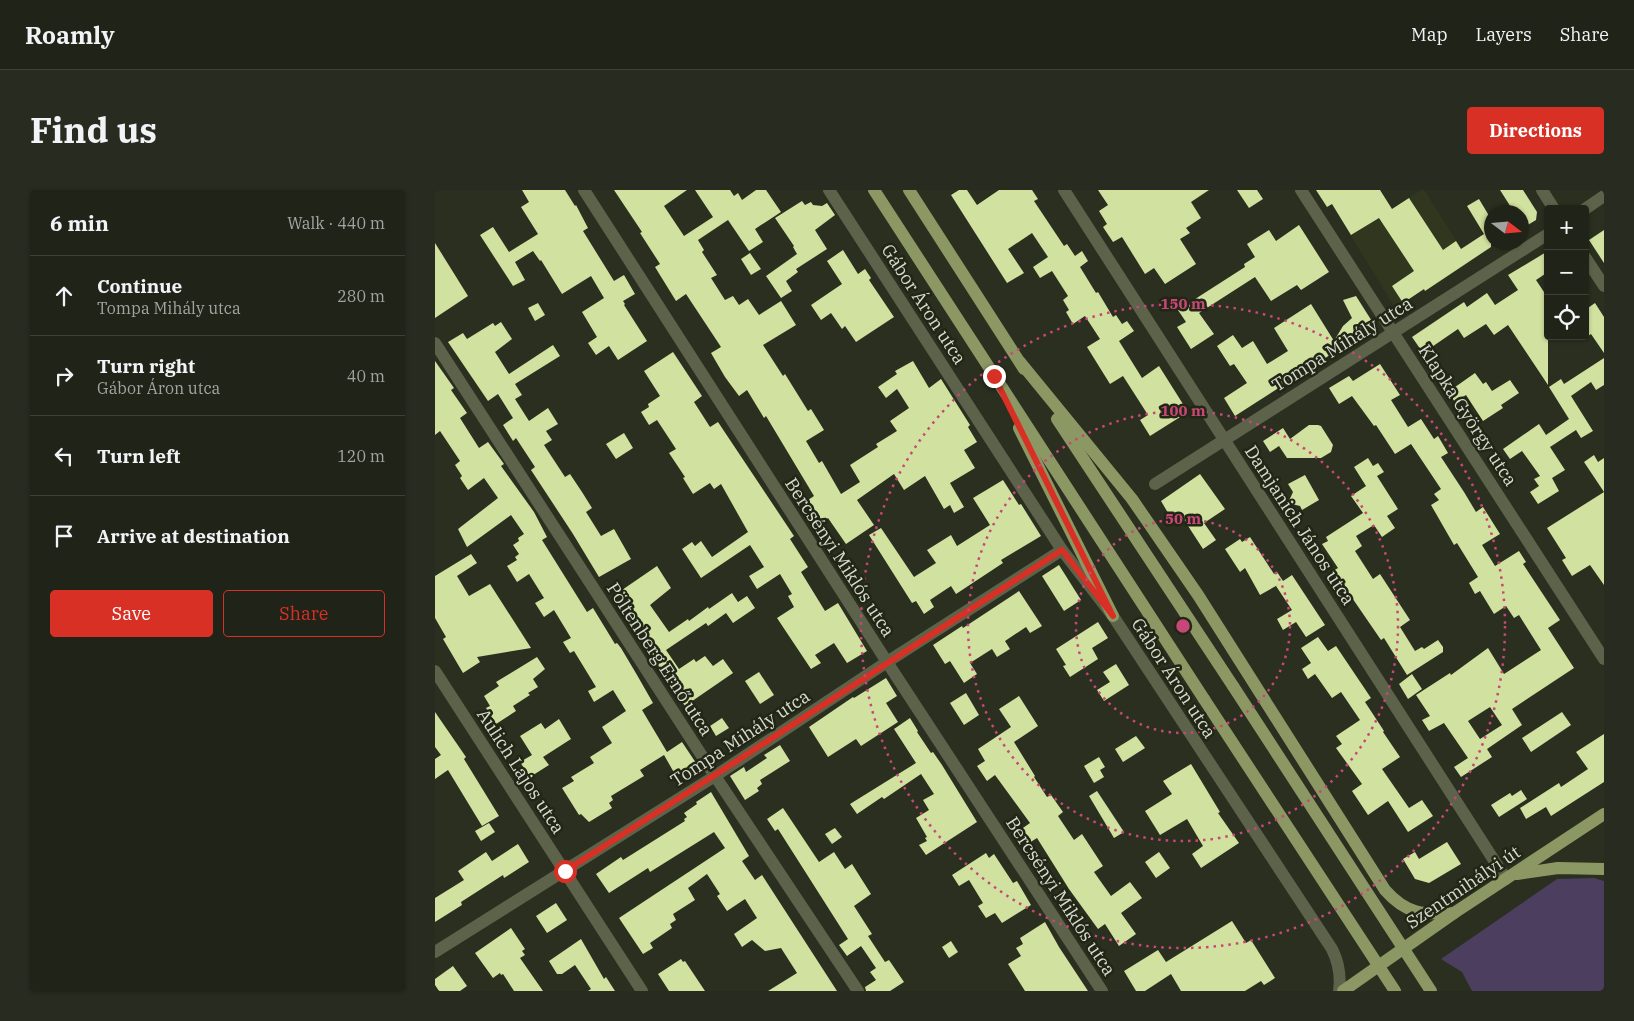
<!DOCTYPE html>
<html lang="en">
<head>
<meta charset="utf-8">
<style>
	:root { --surface:#202317; --page:#282b20; --text:#f1f3f6; --muted:#a2a4a1; --line:#3d4036; --accent:#d93025 }
	body { margin:0; font-family:"IBM Plex Serif",serif; background:var(--page); color:var(--text) }
	.controls { position:absolute; right:15px; top:15px; display:grid; overflow:hidden; border-radius:5px; box-shadow:0 1px 4px #0004 }
	.controls button { width:45px; height:45px; display:grid; place-items:center; padding:0; border:0; border-bottom:1px solid var(--line); background:var(--surface); color:var(--text); font:25px sans-serif }
	.compass { position:absolute; left:1049px; top:15px; width:45px; height:45px; border-radius:50%; background:var(--surface); box-shadow:0 1px 4px #0004; rotate:106deg }
	.stop { position:absolute; width:15px; height:15px; margin:-11px; border:4px solid #d93025; border-radius:50%; background:#fff }
	.stop.end { background:#d93025; border-color:#fff; box-shadow:0 1px 5px #0008 }
	.list { margin:0; padding:0; list-style:none }
	h2 { display:flex; justify-content:space-between; align-items:center; height:65px; margin:0; padding:0 20px; font-size:21px }
	h2 small { font-size:16px; font-weight:400; color:var(--muted) }
	.list li { display:grid; grid-template-columns:32px 1fr auto; gap:15px; align-items:center; box-sizing:border-box; height:80px; padding:0 20px; border-top:1px solid var(--line) }
	.list b { display:block; font-size:19px; white-space:nowrap }
	.list p { margin:0; font-size:16px; white-space:nowrap; color:var(--muted) }
	.list em { font-size:16px; font-style:normal; color:var(--muted) }
	.actions { display:flex; gap:10px; padding:15px 20px }
	.actions a { flex:1; padding:11px 0; border:1px solid var(--accent); border-radius:5px; text-align:center; font-size:18px; color:var(--accent) }
	.actions .main { background:var(--accent); color:#fff }
	.icon { flex:none; width:28px; height:28px; fill:none; stroke:currentColor; stroke-width:2; stroke-linecap:round; stroke-linejoin:round }
	.map { position:relative; flex:none; width:1169px; height:801px; overflow:hidden; border-radius:5px }
	header { display:flex; align-items:center; gap:30px; box-sizing:border-box; height:70px; padding:0 25px; background:var(--surface); border-bottom:1px solid var(--line) }
	header strong { font-size:24px }
	nav { display:flex; gap:28px; margin-inline-start:auto; font-size:18px }
	.intro { display:flex; align-items:center; justify-content:space-between; box-sizing:border-box; height:120px; padding:0 30px }
	h1 { margin:0; font-size:35px }
	.button { padding:12px 22px; border-radius:5px; background:var(--accent); color:#fff; font-size:18px; font-weight:700 }
	main { display:flex; gap:30px; padding:0 30px }
	aside { flex:1; background:var(--surface); border-radius:5px; box-shadow:0 1px 4px #0004 }
	.map>svg:first-child { display:block }
</style>
</head>
<body>
<header>
<strong>Roamly</strong>
<nav><a>Map</a><a>Layers</a><a>Share</a></nav>
</header>
<div class="intro"><h1>Find us</h1><a class="button">Directions</a></div>
<main>
<aside>
<h2>6 min<small>Walk · 440 m</small></h2>
<ul class="list">
<li><svg class="icon" aria-label="ahead" viewBox="0 0 24 24"><path d="M12 20V5M6 11l6-6 6 6"/></svg><div><b>Continue</b><p>Tompa Mihály utca</p></div><em>280 m</em></li>
<li><svg class="icon" aria-label="right" viewBox="0 0 24 24"><path d="M7 20v-9h11M14 6l5 5-5 5"/></svg><div><b>Turn right</b><p>Gábor Áron utca</p></div><em>40 m</em></li>
<li><svg class="icon" aria-label="left" viewBox="0 0 24 24"><path d="M17 20v-9H6M10 6l-5 5 5 5"/></svg><div><b>Turn left</b></div><em>120 m</em></li>
<li><svg class="icon" aria-label="arrive" viewBox="0 0 24 24"><path d="M6 21V4h12l-3 4 3 4H6"/></svg><div><b>Arrive at destination</b></div></li>
</ul>
<div class="actions"><a class="main">Save</a><a>Share</a></div>
</aside>
<div class="map">
<svg width="1169" height="801" viewBox="0 0 1169 801">
	<rect width="100%" height="100%" fill="#2b2f1f"/>
	<path fill="#31361f" d="M 986,0 L 989,0 L 1035,72 L 990,101 L 989,99 L 968,113 L 967,111 L 959,116 L 916,46 Z"/>
	<path fill="#4c3e5f" d="M 1159,688 L 1169,691 L 1169,801 L 1037,801 L 1027,782 L 1006,769 L 1122,689 Z"/>
	<g fill="#d1e1a0" fill-rule="evenodd">
		<path d="M 87,0 L 130,0 L 140,16 L 141,15 L 153,38 L 148,41 L 179,91 L 189,85 L 200,104 L 188,111 L 190,114 L 189,115 L 212,151 L 183,170 L 174,156 L 161,165 L 153,153 L 162,147 L 147,122 L 169,108 L 156,86 L 127,104 L 106,70 L 105,71 L 98,61 L 80,72 L 90,90 L 78,96 L 45,45 L 58,37 L 74,62 L 103,44 L 86,17 L 94,12 Z"/>
		<path d="M 179,0 L 252,0 L 229,16 L 249,46 L 278,27 L 260,0 L 295,0 L 299,6 L 303,3 L 307,10 L 321,0 L 331,0 L 346,22 L 320,39 L 328,52 L 314,61 L 293,30 L 263,50 L 269,60 L 267,62 L 282,85 L 276,88 L 290,110 L 298,106 L 304,115 L 313,109 L 324,125 L 346,111 L 361,135 L 328,155 L 348,186 L 350,184 L 373,221 L 376,219 L 389,240 L 371,251 L 384,273 L 387,271 L 406,304 L 425,292 L 415,275 L 443,257 L 441,254 L 462,241 L 455,231 L 474,218 L 462,199 L 451,208 L 443,197 L 462,184 L 460,181 L 478,171 L 494,198 L 506,189 L 535,235 L 533,237 L 542,252 L 529,260 L 540,278 L 515,293 L 529,317 L 519,323 L 515,315 L 509,319 L 490,286 L 469,300 L 459,284 L 422,310 L 439,335 L 411,354 L 393,328 L 388,332 L 373,310 L 379,306 L 331,226 L 329,228 L 312,200 L 304,206 L 290,187 L 276,163 L 286,157 L 251,104 L 241,111 L 220,77 L 225,74 L 205,43 L 207,42 Z"/>
		<path d="M 524,0 L 532,0 L 542,15 L 564,0 L 597,0 L 603,9 L 599,11 L 629,56 L 632,54 L 640,66 L 647,61 L 653,71 L 645,77 L 661,103 L 663,102 L 678,127 L 681,125 L 687,134 L 692,131 L 699,141 L 684,151 L 707,188 L 724,176 L 753,222 L 715,246 L 705,230 L 713,225 L 688,186 L 675,194 L 652,157 L 665,149 L 650,126 L 638,134 L 631,122 L 634,120 L 628,110 L 633,106 L 617,81 L 605,88 L 598,77 L 613,67 L 597,43 L 573,59 L 589,83 L 572,93 L 516,5 Z"/>
		<path d="M 663,0 L 774,0 L 756,12 L 766,28 L 751,38 L 755,43 L 745,49 L 761,74 L 730,94 L 719,78 L 710,84 L 687,47 L 678,52 L 668,37 L 672,34 L 664,21 L 673,15 Z"/>
		<path d="M 802,0 L 822,0 L 828,9 L 814,18 Z"/>
		<path d="M 881,0 L 945,0 L 957,19 L 974,8 L 1008,60 L 1021,51 L 1026,59 L 1049,44 L 1032,16 L 1044,9 L 1056,29 L 1056,57 L 990,101 L 989,99 L 968,113 L 957,96 L 979,81 L 944,28 L 916,45 L 897,14 L 892,17 Z"/>
		<path d="M 1065,0 L 1088,0 L 1102,22 L 1101,30 L 1086,39 L 1086,22 L 1079,22 Z"/>
		<path d="M 367,11 L 370,15 L 376,12 L 378,15 L 387,16 L 392,13 L 400,25 L 380,40 L 392,59 L 361,79 L 363,82 L 351,91 L 357,101 L 346,108 L 331,86 L 362,64 L 358,57 L 359,56 L 340,28 Z"/>
		<path d="M 864,35 L 894,82 L 866,100 L 862,95 L 836,111 L 820,87 L 764,123 L 779,144 L 756,159 L 742,137 L 751,132 L 743,120 L 810,77 L 809,74 L 820,67 L 812,54 L 834,40 L 841,51 Z"/>
		<path d="M 1169,40 L 1169,73 L 1154,50 Z"/>
		<path d="M 0,53 L 33,106 L 0,128 Z"/>
		<path d="M 408,60 L 423,84 L 430,79 L 436,88 L 434,90 L 459,127 L 421,152 L 410,136 L 407,139 L 396,123 L 386,130 L 376,115 L 407,94 L 392,71 Z"/>
		<path d="M 1113,61 L 1113,82 L 1101,90 L 1113,108 L 1113,195 L 1073,135 L 1059,145 L 1051,134 L 1029,148 L 1023,139 L 988,163 L 977,147 L 1029,112 L 1032,117 L 1052,103 L 1060,115 L 1083,100 L 1073,85 Z"/>
		<path d="M 315,63 L 326,79 L 316,85 L 306,69 Z"/>
		<path d="M 921,106 L 940,136 L 800,226 L 789,208 L 812,193 L 799,174 L 795,176 L 782,156 L 798,145 L 807,158 L 818,151 L 832,174 L 853,161 L 839,138 L 876,114 L 899,151 L 908,136 L 917,128 L 908,110 Z"/>
		<path d="M 103,113 L 110,125 L 100,131 L 93,118 Z"/>
		<path d="M 1160,113 L 1169,127 L 1169,163 L 1156,144 L 1150,148 L 1150,120 Z"/>
		<path d="M 66,132 L 77,149 L 60,162 L 74,184 L 118,155 L 125,166 L 80,194 L 87,205 L 80,209 L 94,231 L 113,218 L 123,234 L 111,241 L 117,250 L 109,255 L 130,287 L 135,284 L 147,302 L 157,318 L 151,322 L 166,346 L 179,339 L 196,369 L 164,387 L 138,344 L 96,280 L 100,277 L 81,248 L 78,251 L 68,235 L 78,228 L 63,204 L 53,211 L 13,152 L 28,143 L 32,149 L 58,133 L 60,136 Z"/>
		<path d="M 238,162 L 267,206 L 259,212 L 275,237 L 283,232 L 359,346 L 355,349 L 373,377 L 366,382 L 390,421 L 403,413 L 432,461 L 412,473 L 399,453 L 380,465 L 386,473 L 376,479 L 342,428 L 359,417 L 353,406 L 357,404 L 345,384 L 322,399 L 314,386 L 329,377 L 315,355 L 266,388 L 247,359 L 257,352 L 260,356 L 266,351 L 277,367 L 313,342 L 286,294 L 279,299 L 275,293 L 258,304 L 248,288 L 250,287 L 234,263 L 241,259 L 222,230 L 214,235 L 206,222 L 214,217 L 213,214 L 225,206 L 209,181 Z"/>
		<path d="M 1169,168 L 1169,195 L 1161,200 L 1156,192 L 1136,206 L 1158,241 L 1146,248 L 1141,240 L 1115,257 L 1130,280 L 1117,288 L 1124,301 L 1103,314 L 1095,302 L 1104,296 L 1099,289 L 1105,286 L 1087,261 L 1075,269 L 1068,259 L 1104,234 L 1111,245 L 1134,229 L 1114,197 L 1126,189 L 1129,194 Z"/>
		<path d="M 0,171 L 19,198 L 16,200 L 32,223 L 25,228 L 44,258 L 53,252 L 69,274 L 66,276 L 99,322 L 112,347 L 107,350 L 152,422 L 158,418 L 180,454 L 182,453 L 186,458 L 202,485 L 218,513 L 207,520 L 232,562 L 247,552 L 261,573 L 241,586 L 229,565 L 205,580 L 209,586 L 176,606 L 178,610 L 174,613 L 177,618 L 154,632 L 146,624 L 144,625 L 127,598 L 139,591 L 136,587 L 159,573 L 155,567 L 177,553 L 167,537 L 191,521 L 178,500 L 159,512 L 153,501 L 161,497 L 139,461 L 135,463 L 128,452 L 136,448 L 119,420 L 109,427 L 100,413 L 109,408 L 94,384 L 82,392 L 72,376 L 82,370 L 80,367 L 84,364 L 78,355 L 84,351 L 83,348 L 89,344 L 76,325 L 32,357 L 23,339 L 63,308 L 49,288 L 33,300 L 25,288 L 27,286 L 20,275 L 25,271 L 5,241 L 0,245 Z"/>
		<path d="M 945,174 L 965,205 L 956,210 L 973,237 L 986,229 L 999,249 L 1003,246 L 1013,263 L 1006,267 L 1029,302 L 1041,322 L 1048,317 L 1065,344 L 1047,355 L 1060,376 L 1084,361 L 1091,372 L 1088,374 L 1125,430 L 1113,438 L 1139,478 L 1077,519 L 1087,535 L 1052,559 L 1057,567 L 1026,587 L 1019,577 L 1033,568 L 1009,533 L 994,541 L 987,530 L 995,526 L 981,505 L 1015,483 L 1016,485 L 1053,458 L 1069,484 L 1106,460 L 1084,425 L 1079,428 L 1071,416 L 1059,424 L 1045,401 L 1040,404 L 1034,393 L 1043,387 L 1022,353 L 1019,355 L 996,315 L 1004,310 L 999,304 L 1006,299 L 976,254 L 960,264 L 941,235 L 939,236 L 917,206 L 904,214 L 894,198 L 914,186 L 918,191 ZM 1055,517 L 1067,535 L 1045,549 L 1033,531 Z"/>
		<path d="M 1040,183 L 1048,194 L 1051,192 L 1057,201 L 1075,190 L 1084,203 L 1066,215 L 1068,218 L 1048,231 L 1031,205 L 1020,212 L 1013,202 Z"/>
		<path d="M 874,235 L 883,235 L 886,236 L 898,255 L 896,262 L 886,268 L 852,268 L 844,256 L 835,262 L 828,251 L 848,238 L 855,249 Z"/>
		<path d="M 189,243 L 198,258 L 181,269 L 171,254 Z"/>
		<path d="M 1159,265 L 1163,272 L 1169,268 L 1169,395 L 1155,375 L 1137,386 L 1127,370 L 1131,368 L 1112,338 L 1169,302 L 1149,272 Z"/>
		<path d="M 933,268 L 938,276 L 943,273 L 949,282 L 942,286 L 963,319 L 952,326 L 960,338 L 947,347 L 939,335 L 921,346 L 927,356 L 920,361 L 938,389 L 945,384 L 975,430 L 965,437 L 980,461 L 987,457 L 989,459 L 1003,450 L 1008,457 L 1008,462 L 972,485 L 949,448 L 946,450 L 911,399 L 903,404 L 891,385 L 903,378 L 887,354 L 893,351 L 891,347 L 928,323 L 916,306 L 931,296 L 919,277 Z"/>
		<path d="M 765,284 L 790,319 L 769,333 L 781,350 L 768,359 L 744,322 L 736,328 L 726,311 Z"/>
		<path d="M 870,285 L 884,310 L 867,320 L 865,316 L 853,313 L 858,302 L 853,294 Z"/>
		<path d="M 568,290 L 584,315 L 586,314 L 606,346 L 566,370 L 568,373 L 521,404 L 516,396 L 495,410 L 499,417 L 489,424 L 481,411 L 477,413 L 434,345 L 446,338 L 479,387 L 501,373 L 492,360 L 516,345 L 522,356 L 555,335 L 538,308 Z"/>
		<path d="M 815,347 L 839,384 L 842,382 L 848,391 L 857,385 L 890,435 L 871,447 L 861,432 L 848,440 L 842,429 L 857,420 L 841,396 L 848,392 L 825,405 L 810,378 L 805,382 L 790,359 L 805,349 L 807,352 Z"/>
		<path d="M 36,364 L 42,373 L 22,386 L 34,406 L 55,394 L 96,458 L 42,467 L 45,472 L 28,483 L 8,449 L 11,447 L 0,428 L 0,386 Z"/>
		<path d="M 624,375 L 646,410 L 629,421 L 607,386 Z"/>
		<path d="M 222,376 L 236,398 L 215,415 L 234,442 L 253,429 L 254,431 L 273,417 L 274,419 L 297,403 L 303,412 L 312,406 L 320,418 L 298,433 L 291,423 L 273,436 L 271,433 L 231,460 L 244,479 L 259,469 L 261,472 L 270,466 L 278,476 L 288,469 L 298,483 L 250,516 L 185,418 L 195,411 L 187,400 Z"/>
		<path d="M 584,401 L 607,436 L 595,443 L 591,437 L 570,451 L 575,459 L 562,467 L 557,459 L 535,473 L 542,484 L 529,493 L 515,471 L 510,474 L 498,455 L 527,436 L 528,438 Z"/>
		<path d="M 663,432 L 673,448 L 657,458 L 663,469 L 635,487 L 628,476 L 631,475 L 621,459 Z"/>
		<path d="M 883,447 L 893,461 L 901,456 L 936,508 L 930,512 L 949,541 L 948,542 L 965,567 L 947,579 L 974,618 L 987,610 L 998,626 L 973,642 L 953,611 L 933,625 L 917,601 L 927,594 L 901,558 L 907,554 L 901,546 L 925,530 L 906,502 L 897,508 L 880,484 L 873,489 L 867,479 L 876,473 L 866,458 Z"/>
		<path d="M 102,467 L 110,479 L 98,489 L 103,497 L 93,503 L 95,505 L 78,516 L 81,521 L 61,534 L 51,518 L 55,516 L 49,506 L 64,496 L 61,492 Z"/>
		<path d="M 681,474 L 694,495 L 669,511 L 662,500 L 675,492 L 668,482 Z"/>
		<path d="M 324,482 L 339,505 L 325,514 L 310,491 Z"/>
		<path d="M 977,484 L 987,499 L 973,509 L 964,494 Z"/>
		<path d="M 451,488 L 462,506 L 451,513 L 463,532 L 426,556 L 421,549 L 393,567 L 374,537 L 418,507 L 419,508 Z"/>
		<path d="M 531,503 L 544,525 L 529,535 L 515,513 Z"/>
		<path d="M 584,506 L 603,536 L 579,552 L 600,586 L 599,587 L 612,607 L 616,605 L 628,622 L 623,626 L 639,650 L 647,644 L 668,676 L 659,682 L 676,706 L 695,692 L 707,708 L 686,723 L 701,744 L 684,756 L 670,734 L 663,739 L 634,699 L 602,648 L 594,653 L 585,640 L 595,633 L 560,585 L 552,591 L 542,576 L 550,571 L 543,559 L 576,537 L 564,519 Z"/>
		<path d="M 0,522 L 31,567 L 29,569 L 64,626 L 47,636 L 13,580 L 0,589 L 0,569 L 6,565 L 0,557 Z"/>
		<path d="M 1127,522 L 1136,535 L 1096,562 L 1087,548 Z"/>
		<path d="M 287,528 L 294,538 L 281,546 L 275,536 Z"/>
		<path d="M 475,528 L 483,541 L 482,542 L 496,563 L 498,562 L 507,575 L 542,632 L 491,665 L 484,655 L 492,651 L 490,648 L 492,647 L 481,628 L 494,620 L 488,610 L 499,604 L 486,584 L 449,609 L 447,607 L 422,624 L 415,614 L 481,573 L 459,539 Z"/>
		<path d="M 124,529 L 136,549 L 108,567 L 114,575 L 95,587 L 85,572 L 97,565 L 85,546 L 106,533 L 110,539 Z"/>
		<path d="M 1169,544 L 1169,592 L 1116,626 L 1111,617 L 1091,629 L 1085,618 L 1124,593 L 1126,597 L 1153,579 L 1141,562 Z"/>
		<path d="M 701,546 L 710,558 L 688,572 L 680,559 Z"/>
		<path d="M 345,555 L 355,571 L 325,590 L 327,594 L 322,598 L 324,601 L 310,610 L 295,586 L 309,577 L 311,582 L 332,568 L 329,565 Z"/>
		<path d="M 664,567 L 670,577 L 665,580 L 669,587 L 659,593 L 649,576 Z"/>
		<path d="M 756,574 L 785,622 L 783,623 L 804,653 L 766,678 L 757,664 L 768,656 L 752,629 L 725,645 L 710,621 L 737,604 L 728,591 Z"/>
		<path d="M 1086,600 L 1092,609 L 1064,627 L 1056,615 L 1075,603 L 1077,606 Z"/>
		<path d="M 662,601 L 689,642 L 679,648 L 654,606 Z"/>
		<path d="M 276,602 L 314,666 L 307,671 L 320,690 L 327,685 L 402,801 L 333,801 L 362,783 L 346,758 L 330,761 L 317,750 L 307,757 L 299,744 L 322,728 L 310,709 L 292,721 L 282,706 L 285,704 L 272,684 L 253,698 L 260,710 L 238,724 L 241,730 L 235,734 L 237,738 L 215,753 L 218,758 L 208,764 L 184,728 L 290,658 L 279,642 L 215,682 L 213,678 L 174,703 L 161,684 L 186,667 L 188,670 L 250,631 L 249,629 L 252,627 L 249,623 L 262,614 L 261,612 Z"/>
		<path d="M 348,618 L 384,672 L 399,662 L 410,679 L 417,674 L 436,704 L 419,716 L 437,744 L 433,746 L 450,772 L 454,770 L 469,792 L 455,801 L 431,801 L 430,797 L 441,790 L 435,782 L 441,778 L 426,756 L 412,766 L 404,755 L 413,749 L 343,639 L 340,641 L 332,629 Z"/>
		<path d="M 54,633 L 60,642 L 46,651 L 40,641 Z"/>
		<path d="M 400,638 L 407,647 L 397,654 L 390,644 Z"/>
		<path d="M 1012,652 L 1026,674 L 994,693 L 980,689 L 968,669 L 980,662 L 984,669 Z"/>
		<path d="M 83,654 L 94,672 L 69,688 L 68,685 L 26,712 L 27,715 L 0,732 L 0,708 L 29,690 L 23,681 L 51,662 L 57,671 Z"/>
		<path d="M 724,662 L 735,678 L 721,688 L 710,672 Z"/>
		<path d="M 551,663 L 554,668 L 559,664 L 578,693 L 582,691 L 596,715 L 567,733 L 560,723 L 551,728 L 543,716 L 548,713 L 534,690 L 524,696 L 517,685 Z"/>
		<path d="M 121,713 L 132,730 L 112,743 L 101,726 Z"/>
		<path d="M 797,731 L 811,753 L 816,750 L 840,788 L 829,795 L 826,791 L 810,801 L 746,801 L 736,784 L 710,801 L 701,801 L 689,781 L 723,760 L 731,772 Z"/>
		<path d="M 610,732 L 624,757 L 653,801 L 590,801 L 573,774 L 586,766 L 581,758 L 588,754 L 585,748 Z"/>
		<path d="M 76,738 L 90,759 L 87,761 L 90,765 L 85,768 L 108,801 L 79,801 L 68,784 L 66,785 L 65,783 L 58,788 L 40,763 Z"/>
		<path d="M 146,749 L 169,789 L 171,787 L 180,801 L 153,801 L 156,799 L 140,775 L 127,784 L 122,784 L 114,771 Z"/>
		<path d="M 516,751 L 523,762 L 514,768 L 507,757 Z"/>
		<path d="M 246,769 L 248,772 L 250,771 L 270,801 L 234,801 L 223,784 Z"/>
		<path d="M 18,776 L 32,796 L 25,801 L 4,801 L 0,795 L 0,789 Z"/>
	</g>
	<g fill="none" stroke-linecap="round" stroke-linejoin="round">
		<g stroke="#5d634a" stroke-width="12">
			<path d="M 149,0 L 452,472 L 667,801"/>
			<path d="M 394,0 L 627,360 L 678,426 L 897,759 C 904,773 906,786 904,801"/>
			<path d="M 629,0 L 1071,689"/>
			<path d="M 866,0 L 1169,469"/>
			<path d="M 1107,0 L 1119,19"/>
			<path d="M 1150,19 L 1169,6"/>
			<path d="M 1150,67 L 1169,96"/>
			<path d="M 0,153 L 280,586 L 423,801"/>
			<path d="M 720,294 L 1113,44"/>
			<path d="M 0,481 L 207,801"/>
			<path d="M 0,762 L 280,586 L 452,472 L 627,360"/>
		</g>
		<g stroke="#8c9864" stroke-width="12">
			<path d="M 439,0 L 769,509"/>
			<path d="M 474,0 L 589,179"/>
			<path d="M 585,172 L 697,309 L 763,405 L 950,700 C 971,724 988,725 1019,723"/>
			<path d="M 622,229 L 798,496"/>
			<path d="M 584,238 L 678,426"/>
			<path d="M 1082,684 L 1123,678 L 1169,679"/>
			<path d="M 908,801 L 1019,723 L 1169,624"/>
		</g>
		<g stroke="#8c9864" stroke-width="12">
			<path d="M 798,496 L 996,801"/>
			<path d="M 769,509 L 960,801"/>
		</g>
	</g>
	<g fill="none" stroke-linecap="round" stroke-linejoin="round">
		<path stroke="#d93025" stroke-width="6" d="M 130,681 C 296,576 461,467 627,360 L 678,426 L 559,186"/>
	</g>
	<g fill="none" stroke="#c74878" stroke-width="2.5" stroke-dasharray="2.5 5">
		<circle cx="748" cy="436" r="107"/>
		<circle cx="748" cy="436" r="215"/>
		<circle cx="748" cy="436" r="322"/>
	</g>
	<g text-anchor="middle" dominant-baseline="central" stroke-width="5" stroke-linejoin="round" paint-order="stroke">
		<g font-size="18" fill="#d7dacf" stroke="#222615">
			<text transform="translate(489 114) rotate(57)">Gábor Áron utca</text>
			<text transform="translate(907 154) rotate(-32)">Tompa Mihály utca</text>
			<text transform="translate(1033 225) rotate(57)">Klapka György utca</text>
			<text transform="translate(865 335) rotate(57)">Damjanich János utca</text>
			<text transform="translate(405 367) rotate(57)">Bercsényi Miklós utca</text>
			<text transform="translate(225 469) rotate(57)">Pöltenberg Ernő utca</text>
			<text transform="translate(739 488) rotate(57)">Gábor Áron utca</text>
			<text transform="translate(305 548) rotate(-33)">Tompa Mihály utca</text>
			<text transform="translate(86 581) rotate(57)">Aulich Lajos utca</text>
			<text transform="translate(1028 697) rotate(-34)">Szentmihályi út</text>
			<text transform="translate(626 706) rotate(57)">Bercsényi Miklós utca</text>
		</g>
	</g>
	<circle cx="748" cy="436" r="8" fill="#c74878" stroke="#222615" stroke-width="2.5"/>
	<g font-size="15" text-anchor="middle" font-weight="bold" fill="#c74878" stroke="#222615" stroke-width="5" stroke-linejoin="round" paint-order="stroke">
		<text x="748" y="119">150 m</text>
		<text x="748" y="226">100 m</text>
		<text x="748" y="334">50 m</text>
	</g>
</svg>
<div class="controls">
<button>+</button>
<button>−</button>
<button><svg class="icon" aria-label="locate" viewBox="0 0 24 24"><circle cx="12" cy="12" r="6"/><path d="M12 2v4M12 18v4M2 12h4M18 12h4"/></svg></button>
</div>
<svg class="compass" viewBox="-18 -18 36 36"><path d="M0-13l5 13h-10z" fill="#e53935"/><path d="M0 13l5-13h-10z" fill="#a2a4a1"/></svg>
<div class="stop" style="left:130px;top:681px"></div>
<div class="stop end" style="left:559px;top:186px"></div>
</div>
</main>
</body>
</html>
